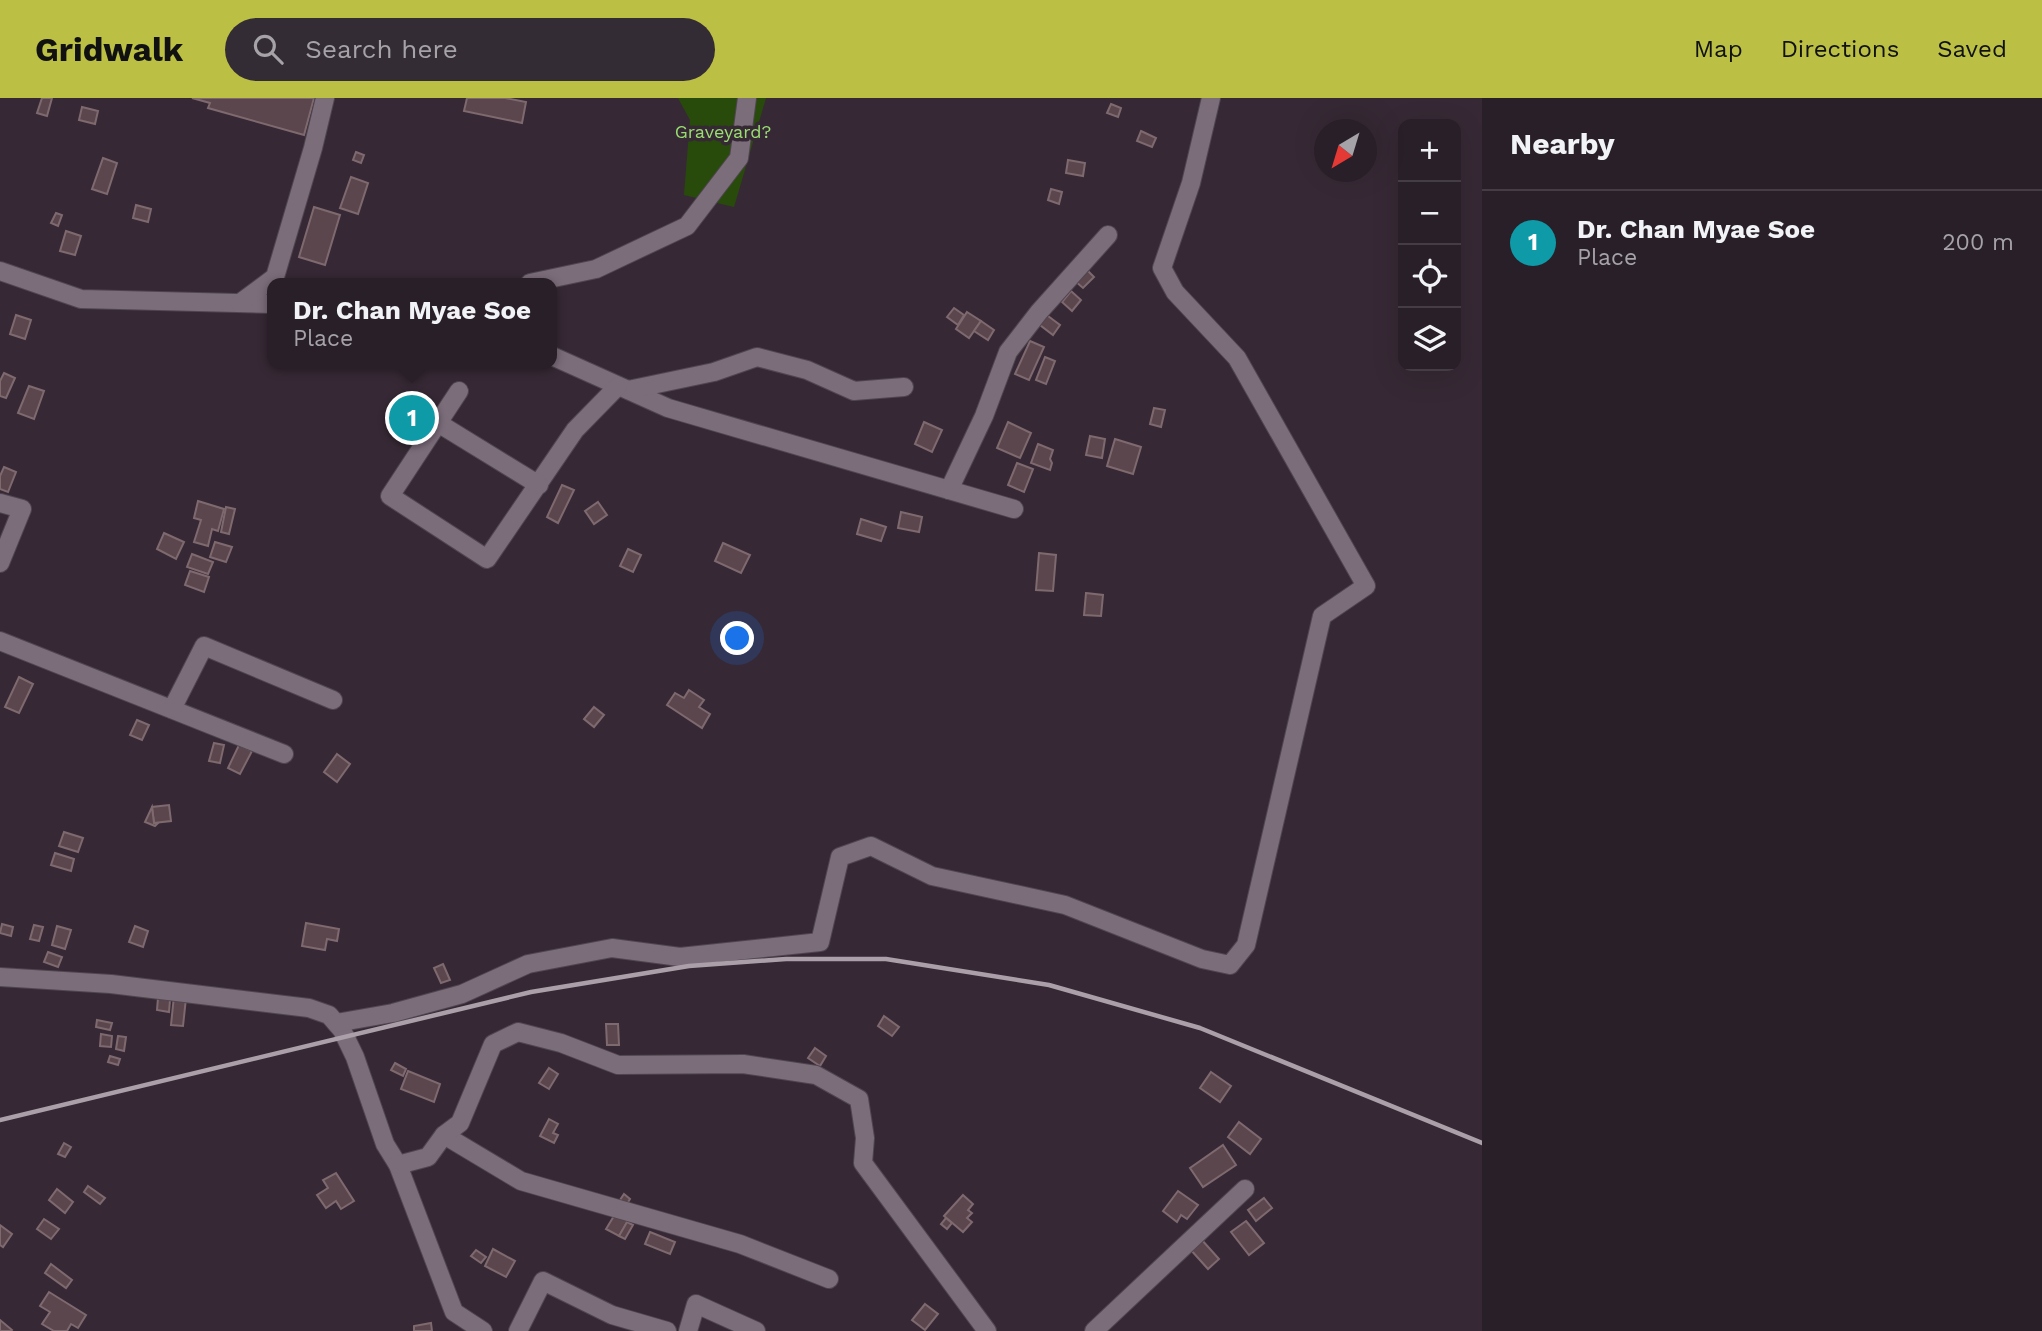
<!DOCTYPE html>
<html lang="en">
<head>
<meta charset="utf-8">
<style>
	:root { --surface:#281f28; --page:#342c34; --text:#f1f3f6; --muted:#a5a2a8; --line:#443d45; --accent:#bbc045 }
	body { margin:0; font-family:"Work Sans",sans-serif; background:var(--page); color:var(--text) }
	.controls { position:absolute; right:21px; top:21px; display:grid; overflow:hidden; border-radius:14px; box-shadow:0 7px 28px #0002 }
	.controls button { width:63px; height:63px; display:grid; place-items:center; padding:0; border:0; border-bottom:2px solid var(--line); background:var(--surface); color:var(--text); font:35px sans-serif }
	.compass { position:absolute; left:1314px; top:21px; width:63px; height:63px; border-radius:50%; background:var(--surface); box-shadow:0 7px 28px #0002; rotate:218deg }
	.you { position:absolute; left:738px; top:541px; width:24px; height:24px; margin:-18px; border:5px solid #fff; border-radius:50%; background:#1a73e8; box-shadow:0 0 0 10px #1a73e833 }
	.badge { display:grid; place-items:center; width:46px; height:46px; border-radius:50%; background:var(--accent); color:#fff; font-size:23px; font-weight:700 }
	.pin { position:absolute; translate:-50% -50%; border:4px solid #fff; box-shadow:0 2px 7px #0006 }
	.popup { position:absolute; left:267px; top:180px; width:290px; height:91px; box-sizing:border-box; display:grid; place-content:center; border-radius:14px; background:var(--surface); filter:drop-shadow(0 2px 5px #0005); font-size:23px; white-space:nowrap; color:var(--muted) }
	.popup b { font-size:26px; color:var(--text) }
	.popup::after { content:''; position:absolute; left:50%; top:100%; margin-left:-14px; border:14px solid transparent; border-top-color:var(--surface) }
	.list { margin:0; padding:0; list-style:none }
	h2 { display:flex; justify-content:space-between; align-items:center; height:91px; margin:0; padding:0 28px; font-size:30px }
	h2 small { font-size:23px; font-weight:400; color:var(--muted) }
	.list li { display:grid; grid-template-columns:46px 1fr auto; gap:21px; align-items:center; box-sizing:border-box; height:105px; padding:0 28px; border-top:2px solid var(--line) }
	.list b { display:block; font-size:26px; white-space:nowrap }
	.list p { margin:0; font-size:23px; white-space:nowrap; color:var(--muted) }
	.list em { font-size:23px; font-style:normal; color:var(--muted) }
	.icon { flex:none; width:38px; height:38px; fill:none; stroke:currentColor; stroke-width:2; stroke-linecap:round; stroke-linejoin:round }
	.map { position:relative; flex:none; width:1482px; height:1233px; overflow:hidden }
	header { display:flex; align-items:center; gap:42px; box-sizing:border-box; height:98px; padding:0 35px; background:var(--accent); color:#111 }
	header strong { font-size:33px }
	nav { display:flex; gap:38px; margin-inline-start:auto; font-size:24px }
	.search { width:490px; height:63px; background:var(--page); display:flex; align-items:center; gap:18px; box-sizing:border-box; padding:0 24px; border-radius:38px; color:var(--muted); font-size:26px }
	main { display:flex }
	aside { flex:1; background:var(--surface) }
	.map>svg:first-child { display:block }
</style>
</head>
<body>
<header>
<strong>Gridwalk</strong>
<div class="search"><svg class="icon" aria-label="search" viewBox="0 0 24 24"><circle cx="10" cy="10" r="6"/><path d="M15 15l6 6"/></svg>Search here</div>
<nav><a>Map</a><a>Directions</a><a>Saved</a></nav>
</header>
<main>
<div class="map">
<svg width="1482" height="1233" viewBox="0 0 1482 1233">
	<rect width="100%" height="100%" fill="#362935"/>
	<path fill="#284b0c" d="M 678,0 L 766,0 L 734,109 L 684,97 L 690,22 Z"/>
	<g fill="#5a464c" stroke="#7e696f" stroke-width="2">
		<path d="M 42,0 L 52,0 L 47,18 L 37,15 Z"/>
		<path d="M 192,0 L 314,0 L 304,37 L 208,10 L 210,5 Z"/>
		<path d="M 467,0 L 505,0 L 526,4 L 522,25 L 464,13 Z"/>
		<path d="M 1111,6 L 1121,10 L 1118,19 L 1107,15 Z"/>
		<path d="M 82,9 L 98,13 L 95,26 L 79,22 Z"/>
		<path d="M 1141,33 L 1156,40 L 1152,49 L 1137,43 Z"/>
		<path d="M 356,54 L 364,57 L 361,65 L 353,62 Z"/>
		<path d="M 103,60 L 117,65 L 107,96 L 92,91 Z"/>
		<path d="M 1068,62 L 1085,65 L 1083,78 L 1066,75 Z"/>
		<path d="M 351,79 L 368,85 L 358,116 L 340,110 Z"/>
		<path d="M 1051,91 L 1062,94 L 1059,106 L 1048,102 Z"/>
		<path d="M 136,107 L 151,111 L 148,124 L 133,120 Z"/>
		<path d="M 314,109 L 340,117 L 325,167 L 299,159 Z"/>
		<path d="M 56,115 L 62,117 L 58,128 L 51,125 Z"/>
		<path d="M 66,133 L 81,138 L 75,157 L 60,153 Z"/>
		<path d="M 1086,171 L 1094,179 L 1083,190 L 1075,183 Z"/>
		<path d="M 1071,193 L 1081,202 L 1072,213 L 1062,204 Z"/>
		<path d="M 954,210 L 964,217 L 958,227 L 947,219 Z"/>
		<path d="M 967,214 L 981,223 L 969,240 L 956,231 Z"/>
		<path d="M 1044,215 L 1060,227 L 1053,237 L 1036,224 Z"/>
		<path d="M 16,217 L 31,222 L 25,241 L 10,236 Z"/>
		<path d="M 981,223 L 994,232 L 988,242 L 974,233 Z"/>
		<path d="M 1030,243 L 1044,249 L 1029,282 L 1015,276 Z"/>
		<path d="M 1045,259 L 1055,263 L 1046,286 L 1036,282 Z"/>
		<path d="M 4,275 L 15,280 L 6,300 L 0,298 L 0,283 Z"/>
		<path d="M 29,288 L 44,293 L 34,321 L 18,315 Z"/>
		<path d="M 401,302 L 433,322 L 423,338 L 390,318 Z"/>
		<path d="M 1154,310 L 1165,312 L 1161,329 L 1150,326 Z"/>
		<path d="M 924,324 L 942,332 L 932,354 L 915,346 Z"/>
		<path d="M 1008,324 L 1031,335 L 1020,360 L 997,350 Z"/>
		<path d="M 1090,338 L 1105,341 L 1102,360 L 1086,357 Z"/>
		<path d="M 1115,341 L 1141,349 L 1133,376 L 1107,368 Z"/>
		<path d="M 1038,346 L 1053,352 L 1050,361 L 1052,365 L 1050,372 L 1031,365 Z"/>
		<path d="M 1017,365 L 1033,371 L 1024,394 L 1008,387 Z"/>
		<path d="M 4,369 L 16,374 L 8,394 L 0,391 L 0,378 Z"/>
		<path d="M 562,387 L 574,392 L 558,425 L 547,419 Z"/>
		<path d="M 198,403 L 224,411 L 218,433 L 212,431 L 208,448 L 194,444 L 201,422 L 194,420 Z"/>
		<path d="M 598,404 L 607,417 L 594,426 L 585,413 Z"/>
		<path d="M 226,409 L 235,411 L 229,436 L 221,434 Z"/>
		<path d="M 901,414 L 922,419 L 919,434 L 898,430 Z"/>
		<path d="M 861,421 L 886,429 L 881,443 L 857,436 Z"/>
		<path d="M 164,435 L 184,444 L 176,461 L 157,451 Z"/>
		<path d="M 215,444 L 232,449 L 226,464 L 210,459 Z"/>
		<path d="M 723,445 L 750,457 L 741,475 L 715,463 Z"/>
		<path d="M 628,451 L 641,457 L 633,474 L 620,468 Z"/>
		<path d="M 1039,455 L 1056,457 L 1053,493 L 1036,492 Z"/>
		<path d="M 192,456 L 213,464 L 208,476 L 187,469 Z"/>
		<path d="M 190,473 L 209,479 L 204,494 L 185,487 Z"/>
		<path d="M 1086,495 L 1103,497 L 1101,518 L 1084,517 Z"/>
		<path d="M 19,579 L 33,586 L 19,615 L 5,609 Z"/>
		<path d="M 689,592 L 704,602 L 699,609 L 710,616 L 702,630 L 667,607 L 675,595 L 684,600 Z"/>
		<path d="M 594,609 L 604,617 L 594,629 L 584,621 Z"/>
		<path d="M 137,622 L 149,627 L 142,642 L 130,637 Z"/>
		<path d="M 214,645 L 224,647 L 220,665 L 209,663 Z"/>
		<path d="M 239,647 L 252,653 L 240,676 L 228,670 Z"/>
		<path d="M 337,656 L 350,666 L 337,684 L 324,674 Z"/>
		<path d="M 169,707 L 171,723 L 154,725 L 152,709 Z"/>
		<path d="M 152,709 L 154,725 L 158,725 L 155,728 L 145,724 Z"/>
		<path d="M 64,734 L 83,740 L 78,754 L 59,748 Z"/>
		<path d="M 55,755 L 74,761 L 71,773 L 51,767 Z"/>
		<path d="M 306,825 L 339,831 L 337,843 L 327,841 L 325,852 L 302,848 Z"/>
		<path d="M 2,826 L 13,829 L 11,838 L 0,835 Z"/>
		<path d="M 34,827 L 43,829 L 39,843 L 30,841 Z"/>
		<path d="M 57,828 L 71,832 L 65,851 L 52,847 Z"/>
		<path d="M 135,828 L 148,833 L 143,849 L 129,844 Z"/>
		<path d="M 48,854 L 62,859 L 58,869 L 44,864 Z"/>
		<path d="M 443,866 L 450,882 L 441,885 L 434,870 Z"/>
		<path d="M 174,898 L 186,900 L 183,928 L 171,927 Z"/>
		<path d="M 158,900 L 170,902 L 169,914 L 157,912 Z"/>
		<path d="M 884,918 L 899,929 L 892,938 L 878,928 Z"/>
		<path d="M 97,922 L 112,925 L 110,932 L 96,929 Z"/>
		<path d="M 606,926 L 618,926 L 619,947 L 607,947 Z"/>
		<path d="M 101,936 L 112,938 L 111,949 L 100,948 Z"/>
		<path d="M 118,938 L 126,939 L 124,953 L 116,951 Z"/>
		<path d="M 815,950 L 826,958 L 820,968 L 808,960 Z"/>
		<path d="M 110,958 L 120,961 L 118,967 L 108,964 Z"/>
		<path d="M 395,965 L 406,971 L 403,978 L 391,972 Z"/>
		<path d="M 549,970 L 558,976 L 549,991 L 539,985 Z"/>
		<path d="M 408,973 L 440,986 L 434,1004 L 401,991 Z"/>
		<path d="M 1211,974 L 1231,988 L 1220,1004 L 1200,990 Z"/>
		<path d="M 549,1021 L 558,1026 L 553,1035 L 558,1037 L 554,1045 L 540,1038 Z"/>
		<path d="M 1239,1024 L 1261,1041 L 1250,1056 L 1228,1039 Z"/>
		<path d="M 64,1045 L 71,1049 L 65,1059 L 58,1056 Z"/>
		<path d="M 1223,1047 L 1236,1067 L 1203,1089 L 1190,1070 Z"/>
		<path d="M 336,1075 L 354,1103 L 341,1111 L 336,1103 L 326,1110 L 317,1097 L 328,1090 L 323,1082 Z"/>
		<path d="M 88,1088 L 105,1100 L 100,1106 L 84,1094 Z"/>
		<path d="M 57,1091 L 73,1104 L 65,1115 L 49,1102 Z"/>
		<path d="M 1178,1093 L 1198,1107 L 1187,1121 L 1181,1117 L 1177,1124 L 1163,1113 Z"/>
		<path d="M 624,1096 L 630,1101 L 627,1106 L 620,1102 Z"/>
		<path d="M 963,1097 L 973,1106 L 968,1112 L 972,1115 L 967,1120 L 972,1124 L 963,1134 L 944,1118 Z"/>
		<path d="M 1264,1100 L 1272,1110 L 1256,1123 L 1248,1112 Z"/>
		<path d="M 617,1113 L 629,1121 L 619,1138 L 606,1131 Z"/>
		<path d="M 946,1120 L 952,1125 L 947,1131 L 941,1126 Z"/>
		<path d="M 44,1121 L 59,1131 L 51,1141 L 37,1131 Z"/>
		<path d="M 1246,1123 L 1264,1145 L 1249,1157 L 1231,1134 Z"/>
		<path d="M 627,1124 L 633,1127 L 625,1141 L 619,1138 Z"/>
		<path d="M 0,1127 L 12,1136 L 3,1149 L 0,1147 Z"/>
		<path d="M 650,1134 L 675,1144 L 670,1156 L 645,1146 Z"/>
		<path d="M 1201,1141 L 1219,1161 L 1208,1171 L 1190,1151 Z"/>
		<path d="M 493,1151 L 515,1163 L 506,1179 L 485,1168 Z"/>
		<path d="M 476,1152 L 486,1159 L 481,1165 L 471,1158 Z"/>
		<path d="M 51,1166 L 72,1182 L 66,1190 L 45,1175 Z"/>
		<path d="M 49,1194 L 86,1217 L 78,1230 L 71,1226 L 67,1233 L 54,1233 L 42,1226 L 50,1214 L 40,1208 Z"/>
		<path d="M 925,1206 L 938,1216 L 925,1232 L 912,1222 Z"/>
		<path d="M 0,1222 L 12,1232 L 11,1233 L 0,1233 Z"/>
		<path d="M 431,1225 L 432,1233 L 414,1233 L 414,1228 Z"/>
	</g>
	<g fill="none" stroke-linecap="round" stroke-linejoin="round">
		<g stroke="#504650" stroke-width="20">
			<g id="minor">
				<path d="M 0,173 L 81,201 L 272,206"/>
				<path d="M 530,185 L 596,171 L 687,128 L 739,60 L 747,0"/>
				<path d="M 240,205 L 275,179 L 313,50 L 325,0"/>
				<path d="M 552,258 L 668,310 L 1014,411"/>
				<path d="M 628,292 L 714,274 L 757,259 L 807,272 L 854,293 L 904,289"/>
				<path d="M 459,293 L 390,398 L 487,461 L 575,332 L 618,288"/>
				<path d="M 438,325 L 539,387"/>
				<path d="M 949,392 L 984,318 L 1008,254 L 1039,214 L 1108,137"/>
				<path d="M 0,405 L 22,411 L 0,465"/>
				<path d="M 0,543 L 284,656"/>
				<path d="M 172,611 L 204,548 L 333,602"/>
				<path d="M 0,879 L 111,886 L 309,910 L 329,917 L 342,932 L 355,959 L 385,1046 L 398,1067 L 454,1214 L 483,1233"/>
				<path d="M 336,925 L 393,915 L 462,896 L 528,866 L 612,850 L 680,859 L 820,844 L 840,759 L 871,748 L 932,778 L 1065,807 L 1202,861 L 1230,867 L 1246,847 L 1322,518 L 1366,488 L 1237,260 L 1175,194 L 1162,170 L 1191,85 L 1211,0"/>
				<path d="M 444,1037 L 521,1083 L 740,1146 L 829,1181"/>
				<path d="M 398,1067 L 428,1059 L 444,1037 L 460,1025 L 493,946 L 518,934 L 561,945 L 618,967 L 743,966 L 816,977 L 859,1001 L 865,1040 L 863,1065 L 987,1233"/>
				<path d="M 518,1233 L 543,1183 L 612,1217 L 667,1233"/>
				<path d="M 688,1233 L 696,1206 L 756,1233"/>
				<path d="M 1094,1233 L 1245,1091"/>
			</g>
		</g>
		<use href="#minor" stroke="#7c6d7b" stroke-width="18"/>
		<path stroke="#aba0aa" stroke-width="4.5" d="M 0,1022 L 531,894 L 689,868 L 786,861 L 886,861 L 1049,887 L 1200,930 L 1482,1045"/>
	</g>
	<g text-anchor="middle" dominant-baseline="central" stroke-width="7" stroke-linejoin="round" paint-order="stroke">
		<g font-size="18" fill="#9ade71" stroke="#362935">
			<text x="723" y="33">Graveyard?</text>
		</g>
	</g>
</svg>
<div class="controls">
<button>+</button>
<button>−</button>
<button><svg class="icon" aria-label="locate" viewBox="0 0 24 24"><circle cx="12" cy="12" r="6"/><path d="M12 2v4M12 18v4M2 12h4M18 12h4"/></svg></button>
<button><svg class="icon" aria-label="layers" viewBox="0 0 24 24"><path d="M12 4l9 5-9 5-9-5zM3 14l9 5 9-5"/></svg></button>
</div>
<svg class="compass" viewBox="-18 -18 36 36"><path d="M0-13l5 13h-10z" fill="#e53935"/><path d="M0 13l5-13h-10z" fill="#a5a2a8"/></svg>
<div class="you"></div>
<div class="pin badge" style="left:412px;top:320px;background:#0f9aa8">1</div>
<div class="popup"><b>Dr. Chan Myae Soe</b>Place</div>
</div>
<aside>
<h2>Nearby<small></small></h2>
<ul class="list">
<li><span class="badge" style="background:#0f9aa8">1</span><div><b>Dr. Chan Myae Soe</b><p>Place</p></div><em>200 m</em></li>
</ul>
</aside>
</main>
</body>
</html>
